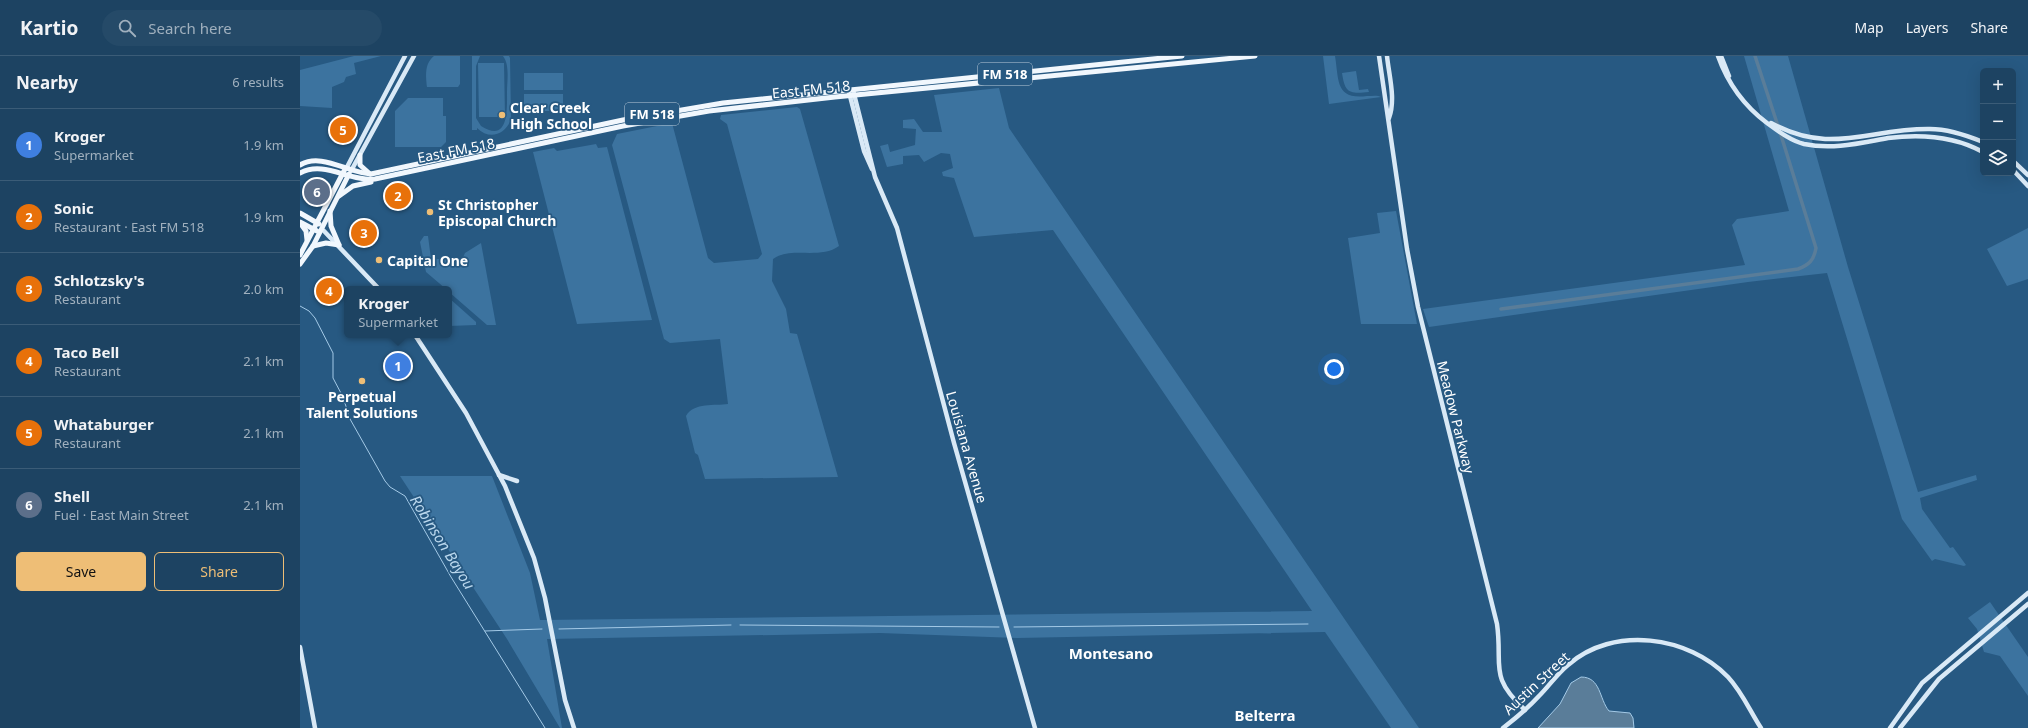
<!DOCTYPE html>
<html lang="en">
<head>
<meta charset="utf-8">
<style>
	:root { --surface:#1d4362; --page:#254a68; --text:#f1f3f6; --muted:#a0b0be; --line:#3b5c77; --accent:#eebe76 }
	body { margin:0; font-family:"Noto Sans",sans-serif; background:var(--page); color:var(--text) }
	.controls { position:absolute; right:12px; top:12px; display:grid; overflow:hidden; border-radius:6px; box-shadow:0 4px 16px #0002 }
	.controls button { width:36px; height:36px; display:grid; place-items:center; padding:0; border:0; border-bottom:1px solid var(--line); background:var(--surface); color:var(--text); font:20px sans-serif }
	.you { position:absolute; left:1034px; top:313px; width:14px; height:14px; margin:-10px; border:3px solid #fff; border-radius:50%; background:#1a73e8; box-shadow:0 0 0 6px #1a73e833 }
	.badge { display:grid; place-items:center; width:26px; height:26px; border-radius:50%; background:var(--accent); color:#fff; font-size:13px; font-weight:700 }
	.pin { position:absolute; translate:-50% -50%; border:2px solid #fff; box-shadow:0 1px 4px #0006 }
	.popup { position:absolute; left:44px; top:230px; width:108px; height:52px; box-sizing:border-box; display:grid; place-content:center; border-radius:6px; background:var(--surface); filter:drop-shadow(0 1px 3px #0005); font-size:13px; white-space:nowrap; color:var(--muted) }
	.popup b { font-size:15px; color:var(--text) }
	.popup::after { content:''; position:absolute; left:50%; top:100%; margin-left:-8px; border:8px solid transparent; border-top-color:var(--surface) }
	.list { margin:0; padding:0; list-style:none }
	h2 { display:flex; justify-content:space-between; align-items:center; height:52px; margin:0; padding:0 16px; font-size:17px }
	h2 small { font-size:13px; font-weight:400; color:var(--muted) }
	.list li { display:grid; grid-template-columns:26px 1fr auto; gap:12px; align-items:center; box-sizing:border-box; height:72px; padding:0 16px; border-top:1px solid var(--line) }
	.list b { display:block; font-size:15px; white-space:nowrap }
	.list p { margin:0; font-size:13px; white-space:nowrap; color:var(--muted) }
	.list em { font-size:13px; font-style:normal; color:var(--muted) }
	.actions { display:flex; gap:8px; padding:12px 16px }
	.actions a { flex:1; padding:9px 0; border:1px solid var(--accent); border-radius:6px; text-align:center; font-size:14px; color:var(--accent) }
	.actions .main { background:var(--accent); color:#111 }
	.icon { flex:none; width:22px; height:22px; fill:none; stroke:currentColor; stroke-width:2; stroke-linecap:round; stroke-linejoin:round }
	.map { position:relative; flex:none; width:1728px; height:672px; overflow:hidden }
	header { display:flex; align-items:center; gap:24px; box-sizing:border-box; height:56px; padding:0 20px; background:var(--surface); border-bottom:1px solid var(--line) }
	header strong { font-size:19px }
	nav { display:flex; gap:22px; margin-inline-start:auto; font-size:14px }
	.search { width:280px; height:36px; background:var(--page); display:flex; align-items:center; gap:10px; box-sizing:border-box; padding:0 14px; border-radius:22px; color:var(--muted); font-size:15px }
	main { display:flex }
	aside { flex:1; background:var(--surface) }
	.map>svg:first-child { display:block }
</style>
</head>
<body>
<header>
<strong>Kartio</strong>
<div class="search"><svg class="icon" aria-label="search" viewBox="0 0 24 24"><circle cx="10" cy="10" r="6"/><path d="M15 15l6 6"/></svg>Search here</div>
<nav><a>Map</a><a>Layers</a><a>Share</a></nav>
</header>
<main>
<aside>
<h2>Nearby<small>6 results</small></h2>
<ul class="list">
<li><span class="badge" style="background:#3f7fe0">1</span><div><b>Kroger</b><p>Supermarket</p></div><em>1.9 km</em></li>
<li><span class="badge" style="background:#e8710a">2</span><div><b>Sonic</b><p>Restaurant · East FM 518</p></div><em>1.9 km</em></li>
<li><span class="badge" style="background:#e8710a">3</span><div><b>Schlotzsky's</b><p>Restaurant</p></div><em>2.0 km</em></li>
<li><span class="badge" style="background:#e8710a">4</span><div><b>Taco Bell</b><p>Restaurant</p></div><em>2.1 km</em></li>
<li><span class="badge" style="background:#e8710a">5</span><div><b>Whataburger</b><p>Restaurant</p></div><em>2.1 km</em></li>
<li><span class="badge" style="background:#5c6f8a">6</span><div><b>Shell</b><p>Fuel · East Main Street</p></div><em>2.1 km</em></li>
</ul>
<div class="actions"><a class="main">Save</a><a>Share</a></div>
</aside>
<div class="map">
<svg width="1728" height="672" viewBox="0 0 1728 672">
	<rect width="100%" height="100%" fill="#275982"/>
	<g fill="#3c739f">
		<path d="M 54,0 L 81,0 L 54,7 L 56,18 L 46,21 L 44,26 L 32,31 L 32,52 L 0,50 L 0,14 Z"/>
		<path d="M 134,0 L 160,0 L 160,28 L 158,31 L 127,31 C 126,20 124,8 134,0 Z"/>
		<path d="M 172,0 L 180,0 L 176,10 L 176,62 L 181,70 C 209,88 207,53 207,36 C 207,25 210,9 203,0 L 209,0 L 210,2 L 211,63 C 206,78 190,85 177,72 L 177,74 L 172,74 Z"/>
		<path d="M 1023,0 L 1035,0 C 1039,24 1035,44 1067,40 C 1072,40 1078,39 1081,41 L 1029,48 Z"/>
		<path d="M 1444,0 L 1488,0 L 1548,211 L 1618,436 L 1676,419 L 1677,424 L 1620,442 L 1622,453 L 1650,492 L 1653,491 L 1666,509 L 1664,510 L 1635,503 L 1632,505 L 1602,463 L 1527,217 L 1448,226 L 1129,271 L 1123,253 L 1445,209 L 1432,169 L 1437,163 L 1489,155 Z"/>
		<path d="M 178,7 L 204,7 L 205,61 L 179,61 Z"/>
		<path d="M 1056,15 L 1059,34 L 1068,33 L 1069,36 C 1049,38 1045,37 1042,17 Z"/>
		<rect x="224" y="17" width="39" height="17"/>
		<path d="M 699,32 L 709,72 L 1119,672 L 1091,672 L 1025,576 L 717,582 L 580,577 L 247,583 L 262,672 L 260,672 L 207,583 L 100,420 L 192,420 L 230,517 L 240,564 L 1012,555 L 753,174 L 674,181 L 654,122 L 643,120 L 642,116 L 653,112 L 650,98 L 641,97 L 624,106 L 619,99 L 603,100 L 603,108 L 587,111 L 580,90 L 588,88 L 590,96 L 615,89 L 616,73 L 603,72 L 603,64 L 614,63 L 623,76 L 642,76 L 634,39 Z"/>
		<rect x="224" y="38" width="39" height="17"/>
		<path d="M 108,42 L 143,42 L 143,60 L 146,60 L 146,86 L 141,91 L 95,91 L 95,55 Z"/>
		<path d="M 497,51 L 500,53 L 539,190 C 520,204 491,190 473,203 L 472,225 L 486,253 L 490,277 L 497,278 L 538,421 L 405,423 L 398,399 L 395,397 L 386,360 C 394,346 415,350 428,348 L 420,283 L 370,287 L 364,283 L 312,89 L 317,78 L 372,67 L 408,202 L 414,207 L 458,203 L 462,198 L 427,68 L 420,63 L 421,59 Z"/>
		<path d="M 296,88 L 298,92 L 307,91 L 352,264 L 277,268 L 233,96 L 254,92 L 257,95 Z"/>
		<path d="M 1096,155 L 1117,268 L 1061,268 L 1048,182 L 1080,177 L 1077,157 Z"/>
		<path d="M 1728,172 L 1728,223 L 1707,230 L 1687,193 Z"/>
		<path d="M 124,180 L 128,180 L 131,203 L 156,203 L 159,210 L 165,197 L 181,187 L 196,269 L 187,269 L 149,236 L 149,233 L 146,233 L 126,216 L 120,186 Z"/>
		<path d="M 149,242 L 176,266 L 176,269 L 149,270 Z"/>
		<path d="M 1690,546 L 1728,601 L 1728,640 L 1700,600 L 1684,596 L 1677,573 L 1668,562 Z"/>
	</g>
	<path fill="#5a7d99" stroke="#a4cae7" d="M 1281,621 C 1301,621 1299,643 1309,655 L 1330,657 L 1333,662 L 1334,672 L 1238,672 L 1260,648 L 1271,627 Z"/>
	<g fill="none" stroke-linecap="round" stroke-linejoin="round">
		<g stroke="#a4cae7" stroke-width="1">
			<path d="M 0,250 L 9,255 L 15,262 L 33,297 L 33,322 L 43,341 L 50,363 L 85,425 L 90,431 L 105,440 L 151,521 L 245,672"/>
			<path d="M 440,569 L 699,571"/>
			<path d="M 714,571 L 1008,568"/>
			<path d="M 259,573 L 431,569"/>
			<path d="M 185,575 L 242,573"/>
		</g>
		<g stroke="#5a7d99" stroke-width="3.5">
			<path d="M 1455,0 L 1478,70"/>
			<path d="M 1201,253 L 1498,213 C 1509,209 1514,204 1516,192 L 1480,76"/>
		</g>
		<g stroke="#d9e9f6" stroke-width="4.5">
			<path d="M 1079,0 L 1107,193 L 1118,251 L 1197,568 C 1203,610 1188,620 1225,654"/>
			<path d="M 1087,0 C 1089,20 1096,43 1089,62"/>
			<path d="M 1418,0 C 1428,28 1443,49 1467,67 C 1478,75 1491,85 1504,88 C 1533,94 1560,87 1588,82 C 1620,78 1654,80 1683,96"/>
			<path d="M 1421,0 L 1429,20"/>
			<path d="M 553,34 L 575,121 L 597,172 L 654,387 L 735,672"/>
			<path d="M 549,36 L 564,95 L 572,113"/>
			<path d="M 1471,67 C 1531,100 1569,72 1630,73 C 1648,73 1666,79 1683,86"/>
			<path d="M 1713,105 L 1728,119"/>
			<path d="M 46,113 L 105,0"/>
			<path d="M 1713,114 L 1728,130"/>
			<path d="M 51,115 L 114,0"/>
			<path d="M 24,175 L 79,233"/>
			<path d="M 115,279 L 166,357 L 205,430 L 234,502 L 245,542 L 265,644 L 274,672"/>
			<path d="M 199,419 L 217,425"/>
			<path d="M 0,591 L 15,672"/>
			<path d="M 1203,672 C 1216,662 1228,652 1239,640 C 1249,630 1257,618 1268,609 C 1313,569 1389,580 1428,621 C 1442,636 1450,655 1461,672"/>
			<path d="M 1590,672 L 1622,627 L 1728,537"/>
			<path d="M 1600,672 L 1639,623 L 1728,548"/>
		</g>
		<g stroke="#f1f7fd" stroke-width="5">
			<path d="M 60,99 L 60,109 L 70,118"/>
			<path d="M 0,109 C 21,96 48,117 71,118 L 323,64 L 423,47 L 882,0"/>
			<path d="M 0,117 C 24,104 50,126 75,123 L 323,70 L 409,55 L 535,41 L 955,0"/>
			<path d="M 39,140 L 53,130 L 71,126"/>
			<path d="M 30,155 L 31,170 L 39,189"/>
			<path d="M 0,157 L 19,168"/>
			<path d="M 0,166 L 17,175"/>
			<path d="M 1,168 L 6,175 L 7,184"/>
			<path d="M 13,190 L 26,187 L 39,189"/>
			<path d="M 0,199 L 44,115"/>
			<path d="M 0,208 L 13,190 L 49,118"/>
		</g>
	</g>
	<g fill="#eebe76" stroke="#275982" stroke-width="1.5">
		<circle cx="202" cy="59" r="4"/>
		<circle cx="130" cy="156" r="4"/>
		<circle cx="79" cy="204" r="4"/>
		<circle cx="62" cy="325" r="4"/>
	</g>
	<g text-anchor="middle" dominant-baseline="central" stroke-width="3.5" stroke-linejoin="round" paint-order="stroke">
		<g fill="#275982" stroke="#becdda" stroke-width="1">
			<rect x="678" y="7" width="54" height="22" rx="3"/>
			<rect x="325" y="47" width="54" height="22" rx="3"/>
		</g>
		<g font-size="13" font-weight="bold" fill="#fff">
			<text x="705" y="18">FM 518</text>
			<text x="352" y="58">FM 518</text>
		</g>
		<g font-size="14" fill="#fff" stroke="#275982">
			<text transform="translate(511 33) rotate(-6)">East FM 518</text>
			<text transform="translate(156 94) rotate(-11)">East FM 518</text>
			<text transform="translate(1156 361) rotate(76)">Meadow Parkway</text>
			<text transform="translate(667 391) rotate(74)">Louisiana Avenue</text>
			<text transform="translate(1236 627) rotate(-43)">Austin Street</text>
		</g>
		<g font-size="14" font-weight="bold" fill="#fff" stroke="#275982" text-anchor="start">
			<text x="210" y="51">Clear Creek<tspan x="210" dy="16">High School</tspan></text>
			<text x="138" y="148">St Christopher<tspan x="138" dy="16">Episcopal Church</tspan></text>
			<text x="87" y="204">Capital One</text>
			<text x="62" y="340" text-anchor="middle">Perpetual<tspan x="62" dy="16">Talent Solutions</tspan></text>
		</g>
		<g font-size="15" font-style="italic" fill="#bbd8ee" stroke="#275982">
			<text transform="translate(143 486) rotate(58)">Robinson Bayou</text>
		</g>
		<g font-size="15" font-weight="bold" fill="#fff" stroke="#275982">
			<text x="811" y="597">Montesano</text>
			<text x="965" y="659">Belterra</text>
		</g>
	</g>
</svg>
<div class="controls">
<button>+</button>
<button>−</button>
<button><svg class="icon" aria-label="layers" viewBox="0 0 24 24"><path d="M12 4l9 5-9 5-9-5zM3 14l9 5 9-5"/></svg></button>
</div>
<div class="you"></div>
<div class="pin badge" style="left:98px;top:310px;background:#3f7fe0">1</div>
<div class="popup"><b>Kroger</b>Supermarket</div>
<div class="pin badge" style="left:98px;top:140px;background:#e8710a">2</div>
<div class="pin badge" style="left:64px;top:177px;background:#e8710a">3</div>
<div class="pin badge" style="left:29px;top:235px;background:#e8710a">4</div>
<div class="pin badge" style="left:43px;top:74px;background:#e8710a">5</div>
<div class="pin badge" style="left:17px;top:136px;background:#5c6f8a">6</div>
</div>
</main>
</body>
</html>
